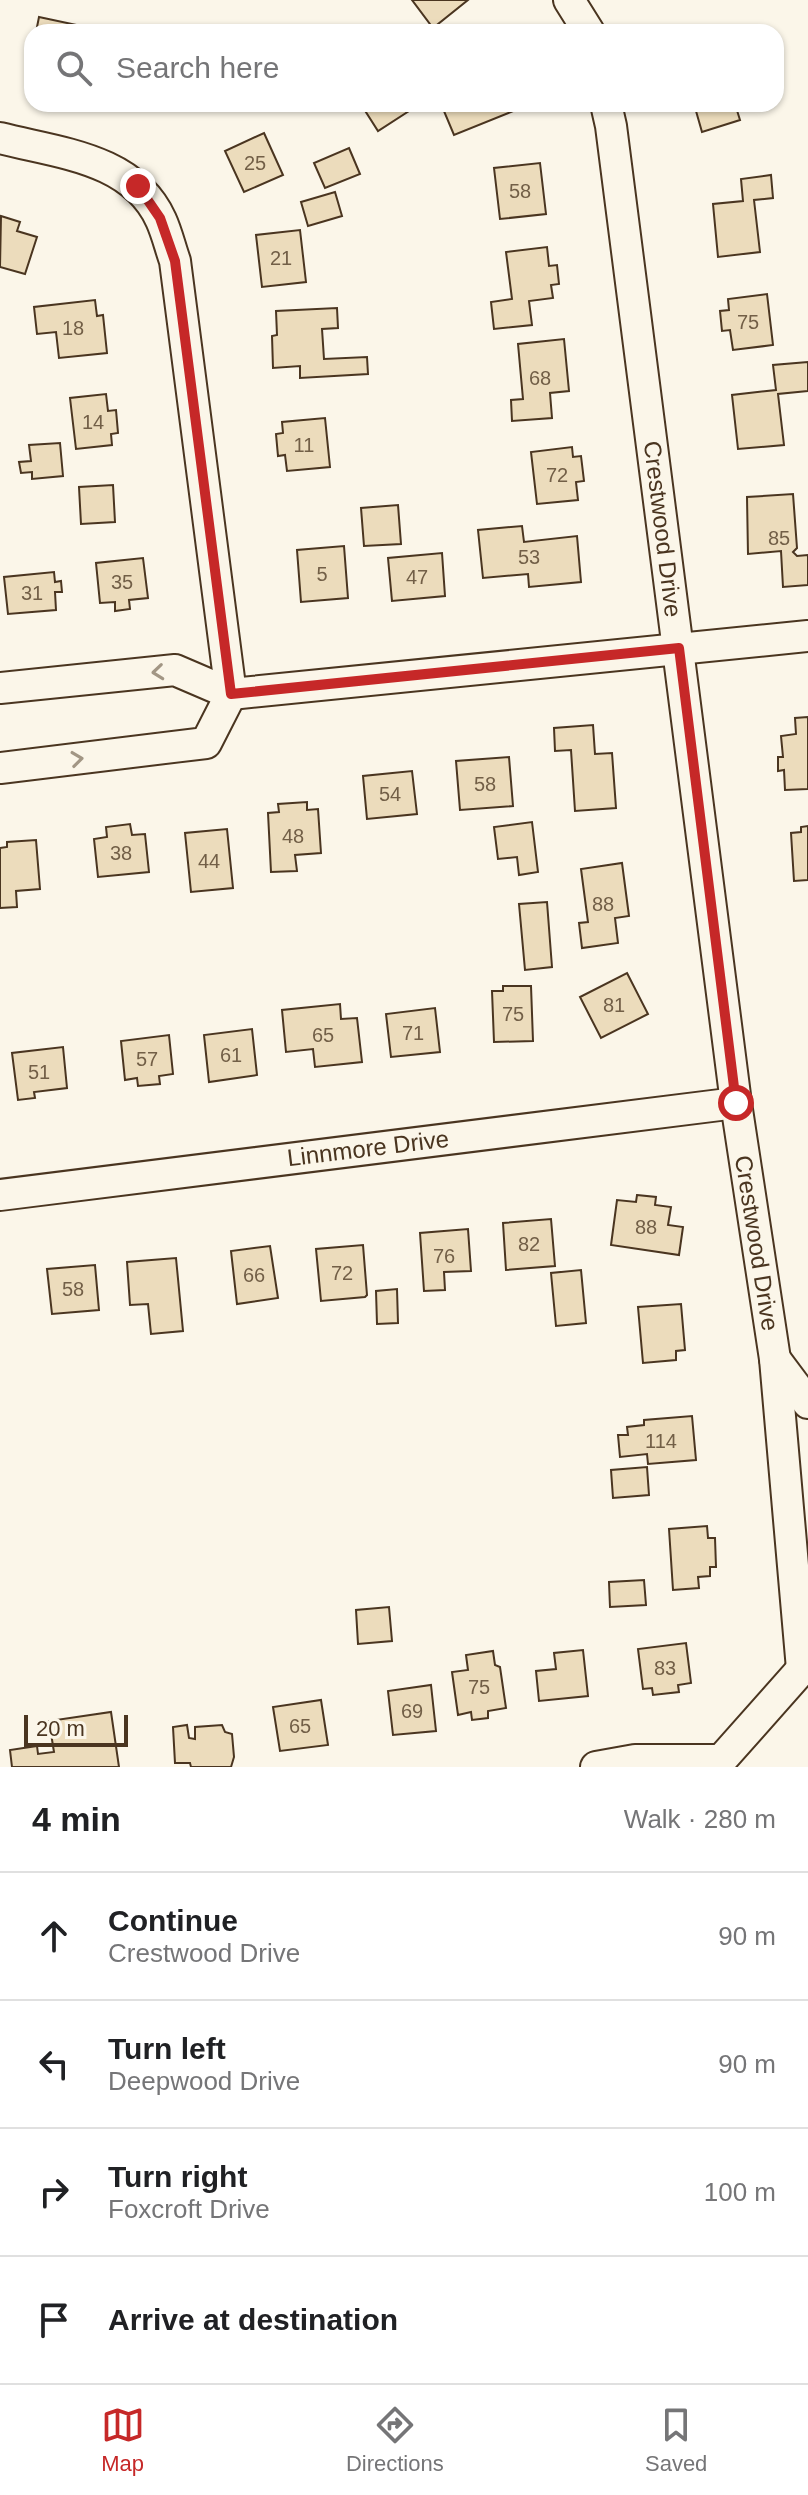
<!DOCTYPE html>
<html lang="en">
<head>
<meta charset="utf-8">
<style>
	:root { --surface:#fff; --page:#f6f6f6; --text:#202124; --muted:#757577; --line:#e0e0e0; --accent:#c62828 }
	body { margin:0; font-family:Arial,sans-serif; background:var(--page); color:var(--text) }
	.scale { position:absolute; left:24px; bottom:20px; width:104px; box-sizing:border-box; padding-left:8px; border:4px solid #4a3520; border-top:0; font-size:22px; line-height:28px; white-space:nowrap; color:#4a3520; -webkit-text-stroke:6px #fbf6e9; paint-order:stroke }
	.stop { position:absolute; width:24px; height:24px; margin:-18px; border:6px solid #c62828; border-radius:50%; background:#fff }
	.stop.end { background:#c62828; border-color:#fff; box-shadow:0 2px 8px #0008 }
	.list { margin:0; padding:0; list-style:none }
	h2 { display:flex; justify-content:space-between; align-items:center; height:104px; margin:0; padding:0 32px; font-size:34px }
	h2 small { font-size:26px; font-weight:400; color:var(--muted) }
	.list li { display:grid; grid-template-columns:52px 1fr auto; gap:24px; align-items:center; box-sizing:border-box; height:128px; padding:0 32px; border-top:2px solid var(--line) }
	.list b { display:block; font-size:30px; white-space:nowrap }
	.list p { margin:0; font-size:26px; white-space:nowrap; color:var(--muted) }
	.list em { font-size:26px; font-style:normal; color:var(--muted) }
	.icon { flex:none; width:44px; height:44px; fill:none; stroke:currentColor; stroke-width:2; stroke-linecap:round; stroke-linejoin:round }
	.map { position:relative; flex:none; width:808px; height:1767px; overflow:hidden }
	.search { position:absolute; background:var(--surface); box-shadow:0 2px 6px #0004; left:24px; right:24px; top:24px; height:88px; display:flex; align-items:center; gap:20px; box-sizing:border-box; padding:0 28px; border-radius:24px; color:var(--muted); font-size:30px }
	.sheet { height:616px; background:var(--surface) }
	nav { display:flex; justify-content:space-around; align-items:center; box-sizing:border-box; height:112px; border-top:2px solid var(--line); background:var(--surface); font-size:22px; color:var(--muted) }
	nav a { display:grid; justify-items:center; gap:4px }
	nav .on { color:var(--accent) }
	.map>svg:first-child { display:block }
</style>
</head>
<body>
<div class="map">
<svg width="808" height="1767" viewBox="0 0 808 1767">
	<rect width="100%" height="100%" fill="#fbf6e9"/>
	<g fill="#ecdcbc" stroke="#4a3520" stroke-width="2">
		<path d="M 412,0 L 468,0 L 433,28 Z"/>
		<path d="M 39,17 L 86,27 L 85,32 L 36,32 Z"/>
		<path d="M 372,104 L 404,104 L 409,111 L 378,131 L 364,109 Z"/>
		<path d="M 441,104 L 520,104 L 521,108 L 454,135 Z"/>
		<path d="M 694,104 L 735,104 L 740,120 L 702,132 Z"/>
		<path d="M 264,133 L 283,175 L 244,192 L 225,151 Z"/>
		<path d="M 349,148 L 360,174 L 325,188 L 314,163 Z"/>
		<path d="M 540,163 L 546,214 L 500,219 L 494,168 Z"/>
		<path d="M 771,175 L 773,198 L 754,200 L 760,252 L 718,257 L 713,204 L 743,201 L 741,179 Z"/>
		<path d="M 335,192 L 342,216 L 308,226 L 301,202 Z"/>
		<path d="M 1,216 L 20,222 L 17,231 L 37,237 L 25,274 L 0,267 Z"/>
		<path d="M 300,230 L 306,282 L 262,287 L 256,235 Z"/>
		<path d="M 547,247 L 549,266 L 557,265 L 559,284 L 551,285 L 553,298 L 529,301 L 532,325 L 494,329 L 491,302 L 512,299 L 506,252 Z"/>
		<path d="M 767,294 L 773,345 L 733,350 L 730,330 L 722,331 L 720,311 L 729,310 L 728,299 Z"/>
		<path d="M 95,300 L 97,316 L 103,315 L 107,353 L 59,358 L 56,332 L 37,334 L 34,307 Z"/>
		<path d="M 337,308 L 338,328 L 322,329 L 324,359 L 367,357 L 368,374 L 300,378 L 300,366 L 273,368 L 272,336 L 277,335 L 276,311 Z"/>
		<path d="M 564,339 L 569,391 L 550,393 L 552,418 L 512,421 L 511,400 L 523,399 L 518,344 Z"/>
		<path d="M 808,362 L 808,391 L 778,394 L 784,445 L 738,449 L 732,395 L 776,390 L 773,365 Z"/>
		<path d="M 106,394 L 108,411 L 116,410 L 118,433 L 111,434 L 112,445 L 76,449 L 70,398 Z"/>
		<path d="M 325,418 L 330,467 L 287,471 L 285,455 L 278,456 L 276,434 L 283,433 L 282,422 Z"/>
		<path d="M 60,443 L 63,476 L 32,479 L 32,472 L 21,473 L 19,462 L 31,461 L 29,445 Z"/>
		<path d="M 572,447 L 573,457 L 581,456 L 584,481 L 576,482 L 578,500 L 537,504 L 531,452 Z"/>
		<path d="M 113,485 L 115,522 L 81,524 L 79,487 Z"/>
		<path d="M 793,494 L 797,548 L 793,552 L 797,556 L 808,555 L 808,585 L 783,587 L 781,551 L 748,554 L 747,497 Z"/>
		<path d="M 398,505 L 401,544 L 364,546 L 361,508 Z"/>
		<path d="M 522,526 L 524,542 L 577,536 L 581,582 L 529,587 L 528,574 L 483,578 L 478,530 Z"/>
		<path d="M 344,546 L 348,598 L 301,602 L 297,550 Z"/>
		<path d="M 442,553 L 445,596 L 392,601 L 388,558 Z"/>
		<path d="M 143,558 L 148,598 L 129,600 L 130,609 L 115,611 L 115,602 L 100,603 L 96,563 Z"/>
		<path d="M 54,572 L 55,582 L 61,581 L 62,592 L 55,592 L 56,610 L 8,614 L 4,577 Z"/>
		<path d="M 808,717 L 808,789 L 785,790 L 784,770 L 778,771 L 778,757 L 783,757 L 781,736 L 796,734 L 795,718 Z"/>
		<path d="M 593,725 L 595,754 L 612,753 L 616,808 L 575,811 L 571,750 L 555,751 L 554,728 Z"/>
		<path d="M 509,757 L 513,806 L 460,810 L 456,761 Z"/>
		<path d="M 412,771 L 417,814 L 367,819 L 363,776 Z"/>
		<path d="M 307,802 L 307,810 L 318,809 L 321,853 L 295,855 L 297,871 L 271,872 L 268,813 L 279,812 L 278,804 Z"/>
		<path d="M 532,822 L 538,872 L 519,875 L 517,857 L 498,859 L 494,827 Z"/>
		<path d="M 130,824 L 132,835 L 145,834 L 149,872 L 98,877 L 94,839 L 107,837 L 106,827 Z"/>
		<path d="M 808,826 L 808,880 L 794,881 L 791,833 L 801,832 L 801,827 Z"/>
		<path d="M 227,829 L 233,888 L 191,892 L 185,833 Z"/>
		<path d="M 36,840 L 40,889 L 16,891 L 17,907 L 0,908 L 0,848 L 7,847 L 7,842 Z"/>
		<path d="M 622,863 L 629,916 L 615,918 L 618,943 L 582,948 L 579,923 L 588,922 L 581,869 Z"/>
		<path d="M 547,902 L 552,967 L 525,970 L 519,904 Z"/>
		<path d="M 627,973 L 648,1014 L 601,1038 L 580,997 Z"/>
		<path d="M 503,986 L 531,986 L 533,1041 L 494,1042 L 492,991 L 503,991 Z"/>
		<path d="M 340,1004 L 341,1019 L 357,1018 L 362,1062 L 315,1067 L 313,1049 L 286,1052 L 282,1010 Z"/>
		<path d="M 435,1008 L 440,1052 L 391,1057 L 386,1014 Z"/>
		<path d="M 252,1029 L 257,1075 L 209,1082 L 204,1035 Z"/>
		<path d="M 169,1035 L 173,1074 L 159,1076 L 160,1084 L 138,1086 L 137,1078 L 125,1080 L 121,1041 Z"/>
		<path d="M 63,1047 L 67,1088 L 34,1092 L 35,1098 L 18,1100 L 12,1053 Z"/>
		<path d="M 637,1195 L 656,1197 L 655,1205 L 671,1207 L 668,1225 L 683,1227 L 679,1255 L 611,1245 L 617,1200 L 636,1202 Z"/>
		<path d="M 551,1219 L 555,1266 L 506,1270 L 503,1223 Z"/>
		<path d="M 468,1229 L 471,1271 L 444,1272 L 445,1290 L 424,1291 L 420,1233 Z"/>
		<path d="M 363,1245 L 367,1295 L 365,1297 L 321,1301 L 316,1249 Z"/>
		<path d="M 270,1246 L 278,1298 L 237,1304 L 231,1251 Z"/>
		<path d="M 176,1258 L 183,1331 L 151,1334 L 148,1304 L 130,1305 L 127,1262 Z"/>
		<path d="M 95,1265 L 99,1310 L 52,1314 L 47,1269 Z"/>
		<path d="M 581,1270 L 586,1323 L 556,1326 L 551,1273 Z"/>
		<path d="M 397,1289 L 398,1323 L 377,1324 L 376,1291 Z"/>
		<path d="M 681,1304 L 685,1350 L 676,1351 L 676,1360 L 643,1363 L 638,1307 Z"/>
		<path d="M 692,1416 L 696,1460 L 648,1464 L 647,1454 L 620,1457 L 618,1435 L 628,1435 L 627,1427 L 644,1425 L 644,1420 Z"/>
		<path d="M 647,1467 L 649,1495 L 613,1498 L 611,1470 Z"/>
		<path d="M 707,1526 L 708,1538 L 715,1538 L 716,1567 L 710,1567 L 710,1576 L 698,1577 L 699,1588 L 673,1590 L 669,1529 Z"/>
		<path d="M 644,1580 L 646,1605 L 610,1607 L 609,1582 Z"/>
		<path d="M 389,1607 L 392,1641 L 358,1644 L 356,1610 Z"/>
		<path d="M 686,1643 L 691,1683 L 678,1685 L 679,1692 L 653,1695 L 652,1688 L 643,1689 L 638,1649 Z"/>
		<path d="M 583,1650 L 588,1696 L 539,1701 L 536,1671 L 556,1669 L 554,1653 Z"/>
		<path d="M 493,1651 L 495,1665 L 500,1667 L 506,1708 L 488,1711 L 488,1718 L 472,1720 L 471,1712 L 458,1715 L 452,1672 L 468,1670 L 466,1655 Z"/>
		<path d="M 431,1685 L 436,1731 L 393,1735 L 388,1691 Z"/>
		<path d="M 321,1700 L 328,1745 L 280,1751 L 273,1707 Z"/>
		<path d="M 111,1712 L 119,1767 L 12,1767 L 10,1750 L 37,1746 L 38,1754 L 54,1752 L 49,1721 Z"/>
		<path d="M 187,1725 L 189,1738 L 195,1739 L 195,1727 L 222,1725 L 225,1732 L 232,1734 L 234,1757 L 231,1767 L 191,1767 L 190,1763 L 175,1763 L 173,1727 Z"/>
	</g>
	<g fill="none" stroke-linecap="round" stroke-linejoin="round">
		<g stroke="#4a3520" stroke-width="34">
			<g id="minor">
				<path d="M 569,0 L 589,32"/>
				<path d="M 606,104 L 611,126 L 736,1103 L 775,1359 L 802,1669"/>
				<path d="M 0,138 C 58,153 133,158 161,220 C 167,233 170,247 175,261 L 231,694"/>
				<path d="M 0,688 L 175,670 L 231,694 L 808,636"/>
				<path d="M 0,768 L 206,743 L 231,694"/>
				<path d="M 0,1195 L 736,1103"/>
				<path d="M 775,1359 L 808,1403"/>
				<path d="M 596,1767 L 635,1760 L 719,1760"/>
				<path d="M 715,1767 L 802,1669"/>
			</g>
		</g>
		<use href="#minor" stroke="#fbf6e9" stroke-width="30"/>
	</g>
	<defs><path id="oneway-chevron" d="M-2-3.5L2.5 0L-2 3.5" fill="none" stroke-width="1.6" stroke-linecap="round" stroke-linejoin="round" transform="scale(2)"/></defs>
	<g stroke="#a29684">
		<use href="#oneway-chevron" transform="translate(158 672) rotate(174)"/>
		<use href="#oneway-chevron" transform="translate(77 759) rotate(-7)"/>
	</g>
	<g fill="none" stroke-linecap="round" stroke-linejoin="round">
		<path stroke="#c62828" stroke-width="10" d="M 138,186 L 160,218 L 175,261 L 231,694 L 679,648 L 736,1103"/>
	</g>
	<g text-anchor="middle" dominant-baseline="central" stroke-width="6" stroke-linejoin="round" paint-order="stroke">
		<g font-size="20" fill="#725f47">
			<text x="255" y="163">25</text>
			<text x="520" y="191">58</text>
			<text x="281" y="258">21</text>
			<text x="748" y="322">75</text>
			<text x="73" y="328">18</text>
			<text x="540" y="378">68</text>
			<text x="93" y="422">14</text>
			<text x="304" y="445">11</text>
			<text x="557" y="475">72</text>
			<text x="779" y="538">85</text>
			<text x="529" y="557">53</text>
			<text x="322" y="574">5</text>
			<text x="417" y="577">47</text>
			<text x="122" y="582">35</text>
			<text x="32" y="593">31</text>
			<text x="485" y="784">58</text>
			<text x="390" y="794">54</text>
			<text x="293" y="836">48</text>
			<text x="121" y="853">38</text>
			<text x="209" y="861">44</text>
			<text x="603" y="904">88</text>
			<text x="614" y="1005">81</text>
			<text x="513" y="1014">75</text>
			<text x="413" y="1033">71</text>
			<text x="323" y="1035">65</text>
			<text x="231" y="1055">61</text>
			<text x="147" y="1059">57</text>
			<text x="39" y="1072">51</text>
			<text x="646" y="1227">88</text>
			<text x="529" y="1244">82</text>
			<text x="444" y="1256">76</text>
			<text x="342" y="1273">72</text>
			<text x="254" y="1275">66</text>
			<text x="73" y="1289">58</text>
			<text x="661" y="1441">114</text>
			<text x="665" y="1668">83</text>
			<text x="479" y="1687">75</text>
			<text x="412" y="1711">69</text>
			<text x="300" y="1726">65</text>
		</g>
		<g font-size="24" fill="#4a3520" stroke="#fbf6e9">
			<text transform="translate(663 529) rotate(83)">Crestwood Drive</text>
			<text transform="translate(368 1148) rotate(-7)">Linnmore Drive</text>
			<text transform="translate(757 1243) rotate(81)">Crestwood Drive</text>
		</g>
	</g>
</svg>
<div class="scale">20 m</div>
<div class="stop" style="left:736px;top:1103px"></div>
<div class="stop end" style="left:138px;top:186px"></div>
<div class="search"><svg class="icon" aria-label="search" viewBox="0 0 24 24"><circle cx="10" cy="10" r="6"/><path d="M15 15l6 6"/></svg>Search here</div>
</div>
<section class="sheet">
<h2>4 min<small>Walk · 280 m</small></h2>
<ul class="list">
<li><svg class="icon" aria-label="ahead" viewBox="0 0 24 24"><path d="M12 20V5M6 11l6-6 6 6"/></svg><div><b>Continue</b><p>Crestwood Drive</p></div><em>90 m</em></li>
<li><svg class="icon" aria-label="left" viewBox="0 0 24 24"><path d="M17 20v-9H6M10 6l-5 5 5 5"/></svg><div><b>Turn left</b><p>Deepwood Drive</p></div><em>90 m</em></li>
<li><svg class="icon" aria-label="right" viewBox="0 0 24 24"><path d="M7 20v-9h11M14 6l5 5-5 5"/></svg><div><b>Turn right</b><p>Foxcroft Drive</p></div><em>100 m</em></li>
<li><svg class="icon" aria-label="arrive" viewBox="0 0 24 24"><path d="M6 21V4h12l-3 4 3 4H6"/></svg><div><b>Arrive at destination</b></div></li>
</ul>
</section>
<nav>
<a class="on"><svg class="icon" aria-label="map" viewBox="0 0 24 24"><path d="M3 6l6-2 6 2 6-2v14l-6 2-6-2-6 2zM9 4v14M15 6v14"/></svg>Map</a>
<a><svg class="icon" aria-label="directions" viewBox="0 0 24 24"><path d="M12 3l9 9-9 9-9-9zM9 14v-3h6M13 9l2 2-2 2"/></svg>Directions</a>
<a><svg class="icon" aria-label="saved" viewBox="0 0 24 24"><path d="M7 4h10v16l-5-4-5 4z"/></svg>Saved</a>
</nav>
</body>
</html>
